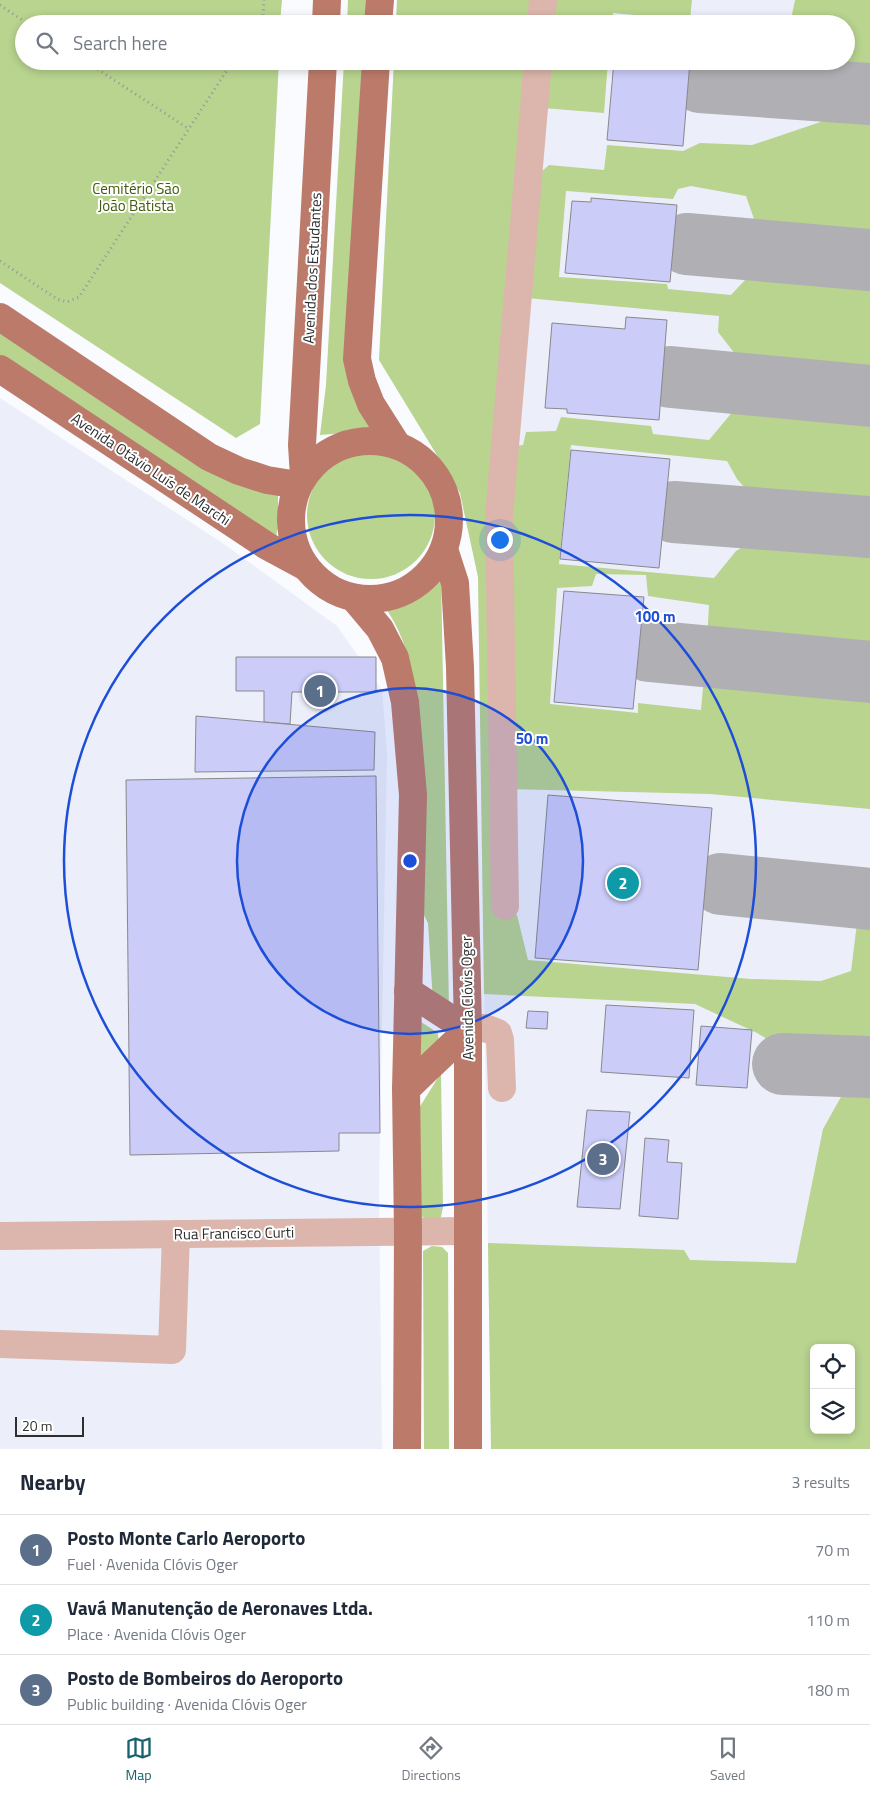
<!DOCTYPE html>
<html lang="en">
<head>
<meta charset="utf-8">
<style>
	:root { --surface:#fff; --page:#f6f6f7; --text:#1f2937; --muted:#747a83; --line:#e0e1e3; --accent:#196370 }
	body { margin:0; font-family:"Titillium Web",sans-serif; background:var(--page); color:var(--text) }
	.controls { position:absolute; right:15px; bottom:15px; display:grid; overflow:hidden; border-radius:8px; box-shadow:0 2px 8px #0003 }
	.controls button { width:45px; height:45px; display:grid; place-items:center; padding:0; border:0; border-bottom:1px solid var(--line); background:var(--surface); color:var(--text); font:25px sans-serif }
	.scale { position:absolute; left:15px; bottom:12px; width:69px; box-sizing:border-box; padding-left:5px; border:2px solid #2d2e2f; border-top:0; font-size:14px; line-height:18px; white-space:nowrap; color:#2d2e2f; -webkit-text-stroke:4px #fff; paint-order:stroke }
	.you { position:absolute; left:499px; top:539px; width:18px; height:18px; margin:-12px; border:4px solid #fff; border-radius:50%; background:#1a73e8; box-shadow:0 0 0 8px #1a73e833 }
	.badge { display:grid; place-items:center; width:32px; height:32px; border-radius:50%; background:var(--accent); color:#fff; font-size:16px; font-weight:700 }
	.pin { position:absolute; translate:-50% -50%; border:2px solid #fff; box-shadow:0 1px 5px #0006 }
	.list { margin:0; padding:0; list-style:none }
	h2 { display:flex; justify-content:space-between; align-items:center; height:65px; margin:0; padding:0 20px; font-size:21px }
	h2 small { font-size:16px; font-weight:400; color:var(--muted) }
	.list li { display:grid; grid-template-columns:32px 1fr auto; gap:15px; align-items:center; box-sizing:border-box; height:70px; padding:0 20px; border-top:1px solid var(--line) }
	.list b { display:block; font-size:19px; white-space:nowrap }
	.list p { margin:0; font-size:16px; white-space:nowrap; color:var(--muted) }
	.list em { font-size:16px; font-style:normal; color:var(--muted) }
	.icon { flex:none; width:28px; height:28px; fill:none; stroke:currentColor; stroke-width:2; stroke-linecap:round; stroke-linejoin:round }
	.map { position:relative; flex:none; width:870px; height:1449px; overflow:hidden }
	.search { position:absolute; background:var(--surface); box-shadow:0 2px 8px #0003; left:15px; right:15px; top:15px; height:55px; display:flex; align-items:center; gap:12px; box-sizing:border-box; padding:0 18px; border-radius:28px; color:var(--muted); font-size:19px }
	.sheet { height:275px; background:var(--surface) }
	nav { display:flex; justify-content:space-around; align-items:center; box-sizing:border-box; height:70px; border-top:1px solid var(--line); background:var(--surface); font-size:14px; color:var(--muted) }
	nav a { display:grid; justify-items:center; gap:2px }
	nav .on { color:var(--accent) }
	.map>svg:first-child { display:block }
</style>
</head>
<body>
<div class="map">
<svg width="870" height="1449" viewBox="0 0 870 1449">
	<rect width="100%" height="100%" fill="#fafbff"/>
	<g fill="#eceffa" fill-rule="evenodd">
		<path d="M 397,0 L 870,0 L 870,1449 L 491,1449 L 478,577 L 460,493 L 379,360 L 394,61 L 846,61 L 846,24 L 396,24 ZM 814,1348 L 851,1348 L 851,1430 L 814,1430 Z"/>
		<path d="M 0,398 L 224,544 L 337,626 L 382,690 L 387,752 L 379,1189 L 382,1449 L 0,1449 Z"/>
	</g>
	<g fill="#b8d48f" fill-rule="evenodd">
		<path d="M 0,0 L 282,0 L 280,24 L 24,24 L 24,61 L 279,61 L 260,424 L 236,438 L 0,283 Z"/>
		<path d="M 348,0 L 371,0 L 370,24 L 347,24 Z"/>
		<path d="M 397,0 L 537,0 L 535,24 L 396,24 Z"/>
		<path d="M 553,0 L 692,0 L 690,20 L 613,13 L 612,24 L 550,24 Z"/>
		<path d="M 795,0 L 870,0 L 870,84 L 860,83 L 817,61 L 846,61 L 846,24 L 790,24 Z"/>
		<path d="M 344,61 L 368,61 L 355,321 L 381,430 L 320,435 L 326,385 Z"/>
		<path d="M 394,61 L 532,61 L 514,263 L 500,913 L 517,915 L 528,960 L 751,979 L 821,981 L 851,971 L 858,915 L 870,915 L 870,1054 L 782,1048 L 757,1033 L 695,1004 L 484,994 L 478,577 L 460,493 L 379,360 Z"/>
		<path d="M 547,61 L 608,61 L 604,113 L 543,108 Z"/>
		<path d="M 856,110 L 870,110 L 870,248 L 761,239 L 746,196 L 691,186 L 678,189 L 673,199 L 566,191 L 559,277 L 667,284 L 668,289 L 731,295 L 759,265 L 870,275 L 870,379 L 746,368 L 718,332 L 719,316 L 527,298 L 539,174 L 549,165 L 604,170 L 607,145 L 683,151 L 700,143 L 752,145 Z"/>
		<path d="M 0,329 L 278,495 L 278,521 L 276,539 L 0,357 Z"/>
		<path d="M 744,398 L 870,411 L 870,513 L 765,503 L 750,494 L 737,479 L 727,461 L 571,445 L 559,564 L 714,578 L 736,551 L 764,534 L 870,541 L 870,658 L 707,641 L 709,605 L 648,596 L 646,575 L 596,574 L 592,586 L 557,588 L 550,704 L 638,713 L 638,703 L 701,710 L 704,676 L 727,673 L 870,687 L 870,809 L 710,794 L 508,789 L 507,635 L 515,446 L 523,445 L 526,432 L 556,431 L 561,417 L 651,426 L 653,434 L 709,440 Z"/>
		<circle cx="371" cy="515" r="64"/>
		<path d="M 441,573 L 449,1008 L 433,1001 L 428,923 L 421,909 C 420,867 419,825 418,783 C 417,720 422,657 382,603 L 406,597 L 420,589 Z"/>
		<path d="M 418,1020 L 438,1033 L 439,1049 L 418,1069 Z"/>
		<path d="M 441,1073 L 443,1207 L 441,1217 L 431,1221 L 421,1216 L 419,1108 Z"/>
		<path d="M 851,1079 L 870,1081 L 870,1449 L 491,1449 L 488,1243 L 684,1250 L 690,1260 L 796,1263 L 823,1129 ZM 814,1348 L 851,1348 L 851,1430 L 814,1430 Z"/>
		<path d="M 432,1246 L 442,1247 L 448,1253 L 449,1449 L 424,1449 L 423,1251 Z"/>
	</g>
	<g fill="none" stroke-linecap="round" stroke-linejoin="round">
		<g stroke="#b0b0b4" stroke-width="62">
			<path d="M 700,82 L 870,94"/>
			<path d="M 687,244 L 870,260"/>
			<path d="M 671,377 L 870,396"/>
			<path d="M 674,512 L 870,527"/>
			<path d="M 649,651 L 870,672"/>
			<path d="M 721,884 L 870,899"/>
			<path d="M 783,1064 L 870,1067"/>
		</g>
	</g>
	<g fill="#cbccf8" stroke="#88888c">
		<path d="M 617,20 L 670,24 L 617,24 Z"/>
		<path d="M 614,61 L 690,61 L 683,146 L 607,140 Z"/>
		<path d="M 591,198 L 677,205 L 670,282 L 565,273 L 572,201 L 591,202 Z"/>
		<path d="M 626,317 L 667,320 L 659,420 L 567,413 L 567,409 L 545,408 L 552,323 L 625,329 Z"/>
		<path d="M 571,450 L 670,459 L 659,568 L 560,559 Z"/>
		<path d="M 564,591 L 644,597 L 633,709 L 554,702 Z"/>
		<path d="M 236,657 L 376,657 L 376,692 L 292,692 L 290,724 L 264,722 L 264,691 L 236,691 Z"/>
		<path d="M 196,716 L 375,732 L 374,770 L 195,772 Z"/>
		<path d="M 376,776 L 380,1133 L 339,1133 L 339,1151 L 130,1155 L 126,780 Z"/>
		<path d="M 548,795 L 712,808 L 698,970 L 535,958 Z"/>
		<path d="M 606,1005 L 694,1010 L 689,1078 L 601,1072 Z"/>
		<path d="M 528,1011 L 548,1012 L 547,1029 L 526,1028 Z"/>
		<path d="M 701,1026 L 752,1030 L 747,1088 L 696,1085 Z"/>
		<path d="M 587,1110 L 630,1112 L 620,1209 L 577,1207 Z"/>
		<path d="M 645,1138 L 669,1140 L 667,1162 L 682,1163 L 678,1219 L 639,1216 Z"/>
	</g>
	<g fill="none" stroke-linecap="round" stroke-linejoin="round">
		<g stroke="#959698" stroke-width="3" stroke-dasharray="1 4" stroke-linecap="butt">
			<path d="M 0,5 L 28,24"/>
			<path d="M 258,24 L 263,15 L 264,0"/>
			<path d="M 85,61 L 189,129"/>
			<path d="M 0,261 L 57,299 L 67,302 L 79,297 L 233,61"/>
		</g>
		<g stroke="#dcb6ac" stroke-width="28">
			<path d="M 541,24 L 543,0"/>
			<path d="M 505,906 L 499,516 L 538,61"/>
			<path d="M 468,1030 L 485,1028 L 498,1033 L 500,1040 L 502,1088"/>
			<path d="M 0,1236 L 468,1231"/>
			<path d="M 0,1344 L 172,1350 L 176,1234"/>
		</g>
		<g stroke="#bc7b6a" stroke-width="28">
			<path d="M 326,24 L 327,0"/>
			<path d="M 378,24 L 380,0"/>
			<path d="M 376,61 L 357,359 L 362,381 L 371,404 L 397,445"/>
			<path d="M 0,317 L 209,457 L 239,471 L 267,480 L 298,485"/>
			<path d="M 0,369 L 267,546 L 304,566"/>
			<circle cx="370" cy="520" r="79"/>
			<path d="M 304,476 L 302,445 L 323,61"/>
			<path d="M 444,549 L 455,583 L 460,667 L 468,1030 L 468,1449"/>
			<path d="M 354,598 L 380,629 L 395,658 L 405,702 L 413,795 L 406,1089 L 408,1232 L 407,1449"/>
			<path d="M 408,991 L 468,1030"/>
			<path d="M 406,1089 L 468,1030"/>
		</g>
	</g>
	<circle cx="410" cy="861" r="173" fill="#1d4ed8" fill-opacity=".12"/>
	<g fill="none" stroke="#1d4ed8" stroke-width="2.5">
		<circle cx="410" cy="861" r="173"/>
		<circle cx="410" cy="861" r="346"/>
	</g>
	<g text-anchor="middle" dominant-baseline="central" stroke-width="4" stroke-linejoin="round" paint-order="stroke">
		<g font-size="15" fill="#425b0a" stroke="#fff">
			<text x="136" y="188">Cemitério São<tspan x="136" dy="17">João Batista</tspan></text>
		</g>
		<g font-size="15" fill="#2d2e2f" stroke="#fff">
			<text transform="translate(312 268) rotate(-87)">Avenida dos Estudantes</text>
			<text transform="translate(151 469) rotate(34)">Avenida Otávio Luís de Marchi</text>
			<text transform="translate(467 998) rotate(-91)">Avenida Clóvis Oger</text>
			<text transform="translate(234 1233) rotate(-1)">Rua Francisco Curti</text>
		</g>
	</g>
	<circle cx="410" cy="861" r="8" fill="#1d4ed8" stroke="#fff" stroke-width="2.5"/>
	<g font-size="15" text-anchor="middle" font-weight="bold" fill="#1d4ed8" stroke="#fff" stroke-width="4" stroke-linejoin="round" paint-order="stroke">
		<text x="655" y="622">100 m</text>
		<text x="532" y="744">50 m</text>
	</g>
</svg>
<div class="controls">
<button><svg class="icon" aria-label="locate" viewBox="0 0 24 24"><circle cx="12" cy="12" r="6"/><path d="M12 2v4M12 18v4M2 12h4M18 12h4"/></svg></button>
<button><svg class="icon" aria-label="layers" viewBox="0 0 24 24"><path d="M12 4l9 5-9 5-9-5zM3 14l9 5 9-5"/></svg></button>
</div>
<div class="scale">20 m</div>
<div class="you"></div>
<div class="pin badge" style="left:320px;top:691px;background:#5c6f8a">1</div>
<div class="pin badge" style="left:623px;top:883px;background:#0f9aa8">2</div>
<div class="pin badge" style="left:603px;top:1159px;background:#5c6f8a">3</div>
<div class="search"><svg class="icon" aria-label="search" viewBox="0 0 24 24"><circle cx="10" cy="10" r="6"/><path d="M15 15l6 6"/></svg>Search here</div>
</div>
<section class="sheet">
<h2>Nearby<small>3 results</small></h2>
<ul class="list">
<li><span class="badge" style="background:#5c6f8a">1</span><div><b>Posto Monte Carlo Aeroporto</b><p>Fuel · Avenida Clóvis Oger</p></div><em>70 m</em></li>
<li><span class="badge" style="background:#0f9aa8">2</span><div><b>Vavá Manutenção de Aeronaves Ltda.</b><p>Place · Avenida Clóvis Oger</p></div><em>110 m</em></li>
<li><span class="badge" style="background:#5c6f8a">3</span><div><b>Posto de Bombeiros do Aeroporto</b><p>Public building · Avenida Clóvis Oger</p></div><em>180 m</em></li>
</ul>
</section>
<nav>
<a class="on"><svg class="icon" aria-label="map" viewBox="0 0 24 24"><path d="M3 6l6-2 6 2 6-2v14l-6 2-6-2-6 2zM9 4v14M15 6v14"/></svg>Map</a>
<a><svg class="icon" aria-label="directions" viewBox="0 0 24 24"><path d="M12 3l9 9-9 9-9-9zM9 14v-3h6M13 9l2 2-2 2"/></svg>Directions</a>
<a><svg class="icon" aria-label="saved" viewBox="0 0 24 24"><path d="M7 4h10v16l-5-4-5 4z"/></svg>Saved</a>
</nav>
</body>
</html>
